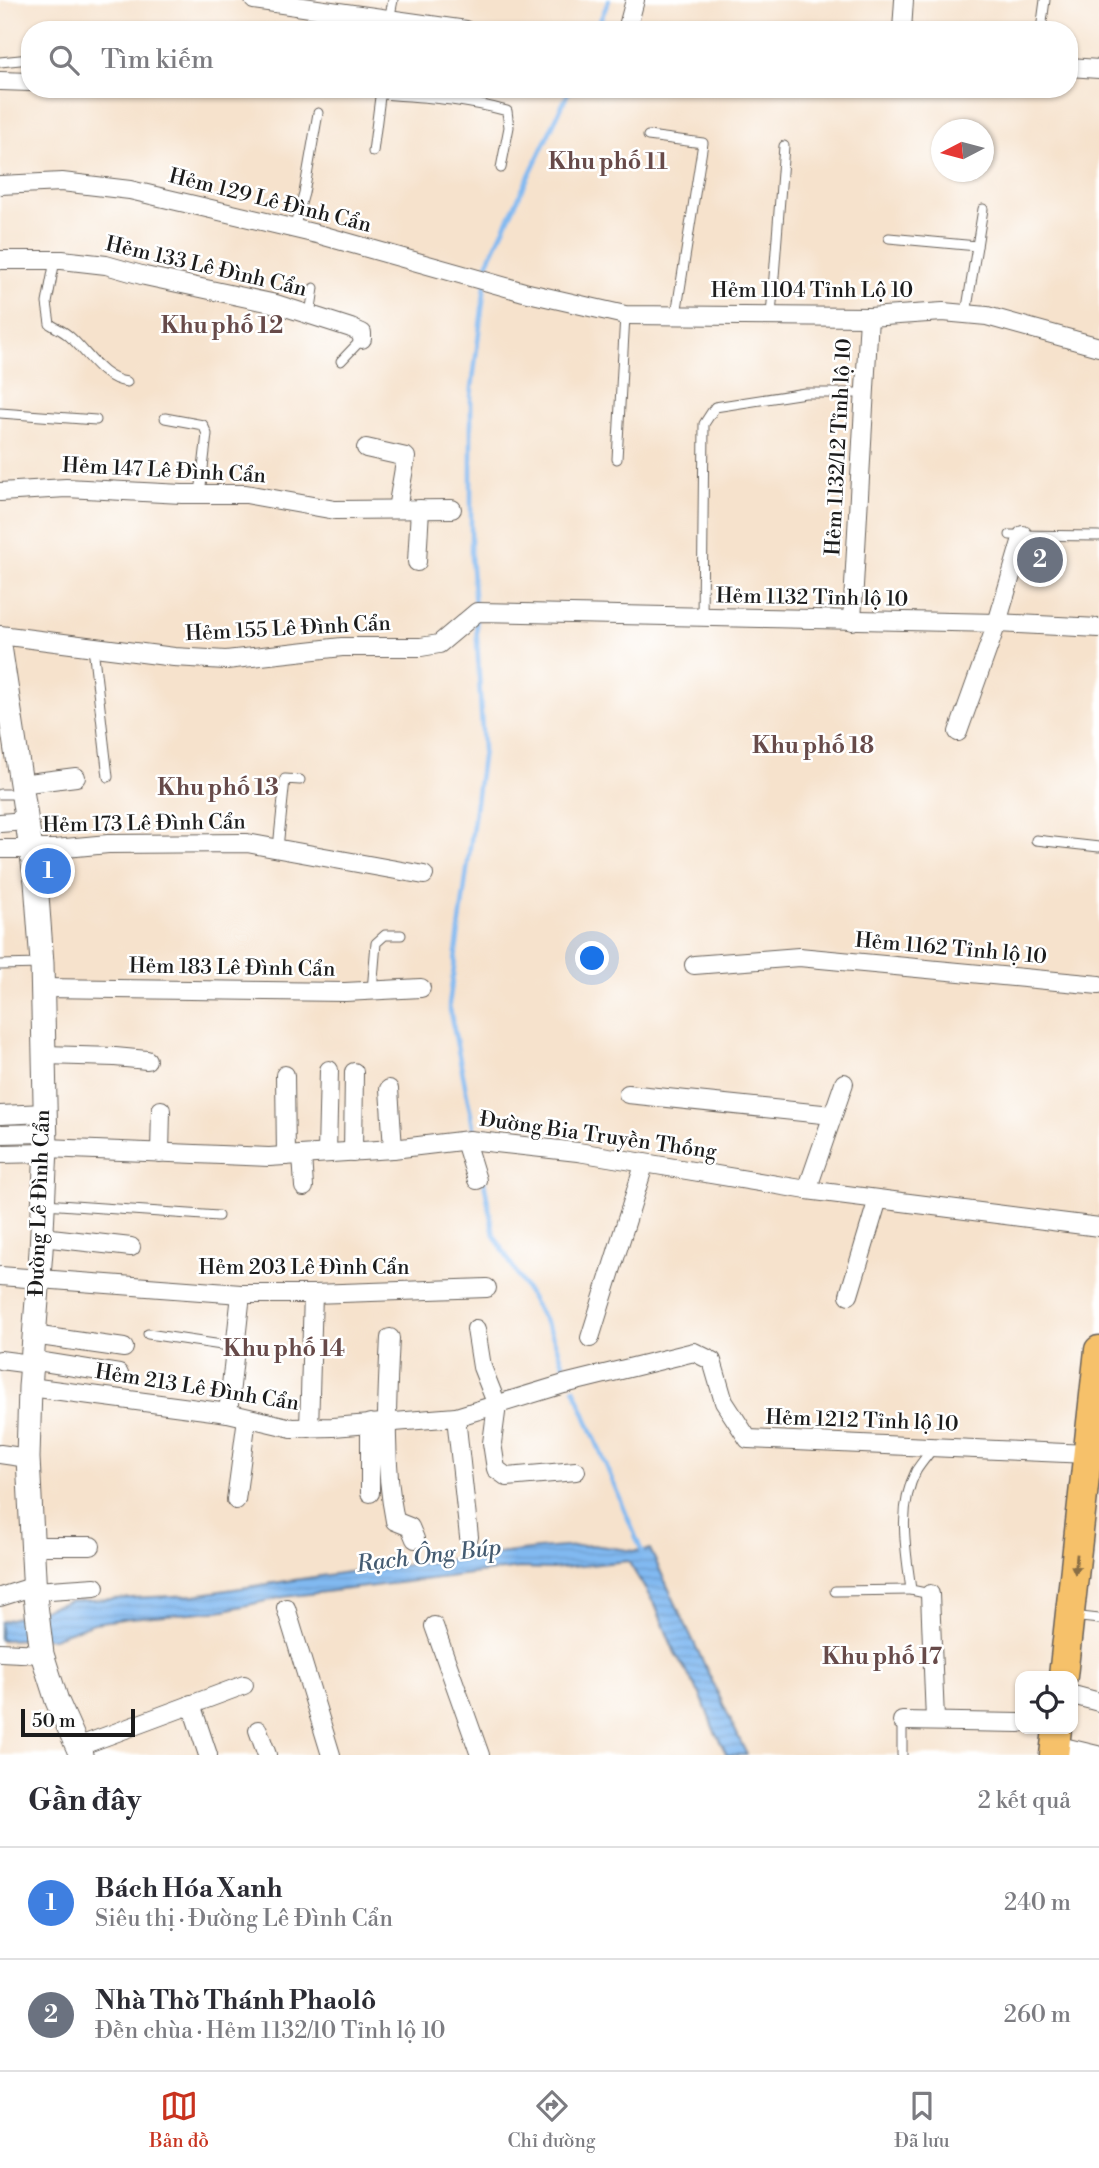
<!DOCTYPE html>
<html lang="vi">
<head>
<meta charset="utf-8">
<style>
	:root { --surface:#fff; --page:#f7f7f7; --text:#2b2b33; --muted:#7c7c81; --line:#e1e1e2; --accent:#c8321e }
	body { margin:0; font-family:"Libre Bodoni",serif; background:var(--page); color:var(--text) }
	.controls { position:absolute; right:21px; bottom:21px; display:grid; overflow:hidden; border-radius:14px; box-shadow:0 2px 5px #0004 }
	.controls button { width:63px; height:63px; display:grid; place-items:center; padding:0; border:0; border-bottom:2px solid var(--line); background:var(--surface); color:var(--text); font:35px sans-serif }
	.compass { position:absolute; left:931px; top:119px; width:63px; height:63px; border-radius:50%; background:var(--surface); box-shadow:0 2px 5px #0004; rotate:264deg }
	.scale { position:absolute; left:21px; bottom:18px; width:114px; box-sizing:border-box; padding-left:7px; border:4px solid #1c1c1c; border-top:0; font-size:19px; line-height:24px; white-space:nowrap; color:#1c1c1c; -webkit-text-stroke:5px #fff; paint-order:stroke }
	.you { position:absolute; left:593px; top:959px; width:24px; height:24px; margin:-18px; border:5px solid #fff; border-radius:50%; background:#1a73e8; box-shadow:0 0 0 10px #1a73e833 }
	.badge { display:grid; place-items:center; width:46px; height:46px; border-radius:50%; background:var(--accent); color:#fff; font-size:23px; font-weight:700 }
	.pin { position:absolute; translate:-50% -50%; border:4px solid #fff; box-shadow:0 2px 7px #0006 }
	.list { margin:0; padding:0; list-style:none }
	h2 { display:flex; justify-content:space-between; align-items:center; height:91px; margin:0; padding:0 28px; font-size:30px }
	h2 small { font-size:23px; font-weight:400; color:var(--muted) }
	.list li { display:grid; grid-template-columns:46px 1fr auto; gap:21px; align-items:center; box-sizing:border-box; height:112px; padding:0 28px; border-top:2px solid var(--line) }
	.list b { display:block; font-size:26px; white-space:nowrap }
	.list p { margin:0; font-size:23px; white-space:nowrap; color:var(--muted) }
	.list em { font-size:23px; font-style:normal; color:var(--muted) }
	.icon { flex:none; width:38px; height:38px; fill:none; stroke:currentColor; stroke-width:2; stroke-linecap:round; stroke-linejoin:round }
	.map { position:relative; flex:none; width:1099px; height:1755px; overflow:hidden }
	.search { position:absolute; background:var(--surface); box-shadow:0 2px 5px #0004; left:21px; right:21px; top:21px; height:77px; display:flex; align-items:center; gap:18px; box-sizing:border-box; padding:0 24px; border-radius:28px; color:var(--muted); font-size:26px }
	.sheet { height:315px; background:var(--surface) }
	nav { display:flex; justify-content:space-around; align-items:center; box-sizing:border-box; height:98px; border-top:2px solid var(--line); background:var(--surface); font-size:19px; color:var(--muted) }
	nav a { display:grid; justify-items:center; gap:4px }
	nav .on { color:var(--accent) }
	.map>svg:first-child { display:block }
</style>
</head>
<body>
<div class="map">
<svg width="1099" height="1755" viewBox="0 0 1099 1755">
	<defs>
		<pattern id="water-rules" width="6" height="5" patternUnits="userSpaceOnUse" patternTransform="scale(1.75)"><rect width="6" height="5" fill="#81b9f1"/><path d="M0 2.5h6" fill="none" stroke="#6f9ece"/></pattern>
	</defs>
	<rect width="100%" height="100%" fill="#fff"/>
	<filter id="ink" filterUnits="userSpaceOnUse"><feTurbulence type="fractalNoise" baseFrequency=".0143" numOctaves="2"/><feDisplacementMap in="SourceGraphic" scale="14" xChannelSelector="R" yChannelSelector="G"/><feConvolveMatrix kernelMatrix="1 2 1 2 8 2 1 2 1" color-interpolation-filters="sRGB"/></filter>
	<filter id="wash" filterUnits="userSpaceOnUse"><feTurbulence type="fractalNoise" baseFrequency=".00686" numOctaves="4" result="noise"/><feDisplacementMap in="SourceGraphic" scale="28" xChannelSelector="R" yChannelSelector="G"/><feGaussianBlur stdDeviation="1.57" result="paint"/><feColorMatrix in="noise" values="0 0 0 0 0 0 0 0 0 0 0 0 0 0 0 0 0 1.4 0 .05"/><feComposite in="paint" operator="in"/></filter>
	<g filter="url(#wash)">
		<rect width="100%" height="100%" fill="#f6e2cc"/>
		<path fill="url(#water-rules)" stroke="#4e6a86" stroke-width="2" d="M 592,1545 L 642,1552 L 650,1549 L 747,1755 L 727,1755 L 714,1730 L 701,1696 L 675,1653 L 656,1607 L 628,1561 L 552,1569 L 519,1568 L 284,1597 L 225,1610 L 130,1618 L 94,1623 L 53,1638 L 0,1640 L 0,1622 L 70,1601 L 194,1595 L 341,1573 L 538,1549 Z"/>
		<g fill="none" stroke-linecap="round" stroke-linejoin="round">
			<g stroke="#81b9f1" stroke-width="4.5">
				<path d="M 596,30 L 609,0"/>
				<path d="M 486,276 L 487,264 L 570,89"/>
				<path d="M 475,607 L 471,556 L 471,396 L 485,285"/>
				<path d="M 475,1135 L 449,1005 L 483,750 L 476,620"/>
				<path d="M 484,1181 L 494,1235 L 551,1332 L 570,1380"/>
				<path d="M 574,1388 L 642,1552"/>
			</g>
		</g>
	</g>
	<g filter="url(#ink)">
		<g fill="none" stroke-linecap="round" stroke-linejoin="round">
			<g stroke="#68615a" stroke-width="11">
				<g id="service">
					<path d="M 387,30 L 393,0"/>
					<path d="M 1041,30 L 1045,0"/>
					<path d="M 0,62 L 30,59"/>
					<path d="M 381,94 C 424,97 465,99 507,111 L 509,127 L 501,168"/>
					<path d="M 648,136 L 703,143 L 676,315"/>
					<path d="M 373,152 L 381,89"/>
					<path d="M 294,229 L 304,193 L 318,113"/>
					<path d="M 889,238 L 977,246"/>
					<path d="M 55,260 L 47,303 L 50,324 C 56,328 64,331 69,336 C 89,353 100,378 127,382"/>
					<path d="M 966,314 L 983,209"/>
					<path d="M 310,315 L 314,288"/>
					<path d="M 771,316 L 784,146"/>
					<path d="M 341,361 L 362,339"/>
					<path d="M 0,413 L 96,420"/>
					<path d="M 165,418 L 203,425 L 207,434 L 200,494"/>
					<path d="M 617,459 L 625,315"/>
					<path d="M 1010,535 L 1099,536"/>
					<path d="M 702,619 L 704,424 L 715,407 L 805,393 L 865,393"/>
					<path d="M 93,647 L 108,777"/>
					<path d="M 0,794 L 20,794"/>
					<path d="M 1036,840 L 1099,847"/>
					<path d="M 278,848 L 285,779 L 300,780"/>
					<path d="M 0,965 L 41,964"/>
					<path d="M 372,991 L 376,943 L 385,935 L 401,935"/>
					<path d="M 45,1204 L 218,1216"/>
					<path d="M 148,1334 L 235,1347"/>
					<path d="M 835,1591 L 911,1590"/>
					<path d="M 930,1594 L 911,1590 C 906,1550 897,1509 916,1471 C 921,1463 928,1455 933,1448"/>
					<path d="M 1072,1616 L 1099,1619"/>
					<path d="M 902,1721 L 902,1755"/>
				</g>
			</g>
			<g stroke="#68615a" stroke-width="20">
				<g id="minor">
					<path d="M 254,0 L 466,30"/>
					<path d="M 627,30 L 635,0"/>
					<path d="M 902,30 L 904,0"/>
					<path d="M 1069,67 L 1099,69"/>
					<path d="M 0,81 L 30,82"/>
					<path d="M 0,185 L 62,182 L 130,190 L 321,235 L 524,292 L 625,315 L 869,317 L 943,312 L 987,316 L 1099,347"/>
					<path d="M 0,260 L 62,260 L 106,265 L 145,276 L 276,304 L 351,328 L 362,333 L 362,339"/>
					<path d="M 366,448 L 406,457 L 397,509"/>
					<path d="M 0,492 L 66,488 L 182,494 L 246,494 L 335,510 L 452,509"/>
					<path d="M 417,562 L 420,509"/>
					<path d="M 852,621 L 869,317"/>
					<path d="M 0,635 L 174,657 L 226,660 L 342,647 L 421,647 L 439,644 L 477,612 L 997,623 L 1099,628"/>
					<path d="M 958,732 L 997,623 L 1023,535"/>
					<path d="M 20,784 L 76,777"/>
					<path d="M 0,823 L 26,821"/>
					<path d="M 0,849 L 55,849 L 108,844 L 247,843 L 424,875"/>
					<path d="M 694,965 L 799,957 L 1099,985"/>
					<path d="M 43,988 L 345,992 L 421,988"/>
					<path d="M 44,1055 L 115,1057 L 147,1060"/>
					<path d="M 285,1075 L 286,1156"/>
					<path d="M 389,1089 L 393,1149"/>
					<path d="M 628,1094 L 832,1115"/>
					<path d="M 0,1115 L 45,1113"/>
					<path d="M 0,1134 L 46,1133"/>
					<path d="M 465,1141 L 477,1180"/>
					<path d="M 46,1148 L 269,1157 L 393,1149 L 469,1140 L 578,1152 L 807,1190 L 1099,1227"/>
					<path d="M 353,1152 L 354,1072"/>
					<path d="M 160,1153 L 161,1110"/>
					<path d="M 327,1153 L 329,1070"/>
					<path d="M 0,1154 L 46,1153"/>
					<path d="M 302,1155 L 304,1187"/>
					<path d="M 807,1190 L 844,1083"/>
					<path d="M 42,1237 L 131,1247"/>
					<path d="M 0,1276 L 241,1294 L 313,1294 L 487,1288"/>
					<path d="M 849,1295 L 878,1199"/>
					<path d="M 476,1329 L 482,1367 L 497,1405 L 492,1443 L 496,1469 L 507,1477 L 576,1471"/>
					<path d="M 33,1335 L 124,1348"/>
					<path d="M 390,1338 C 387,1399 383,1461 395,1521 L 410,1527 L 415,1539"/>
					<path d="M 590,1338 L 644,1165"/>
					<path d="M 0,1360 L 31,1364"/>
					<path d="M 31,1360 L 119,1374"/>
					<path d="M 30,1387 L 228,1413 L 292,1428 L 333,1427 L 456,1417 L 564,1384 L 694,1352 L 712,1361 L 724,1402 L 748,1439 L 1088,1454"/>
					<path d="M 228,1413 L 241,1294"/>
					<path d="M 456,1417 L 469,1537"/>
					<path d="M 370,1423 L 370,1493"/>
					<path d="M 309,1428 L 313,1294"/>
					<path d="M 0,1454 L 28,1458"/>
					<path d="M 236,1500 L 247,1418"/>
					<path d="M 34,1546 L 91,1546"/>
					<path d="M 35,1591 L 95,1587"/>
					<path d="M 930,1594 L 935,1720"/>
					<path d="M 0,1597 L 35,1586"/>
					<path d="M 286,1608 L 331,1755"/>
					<path d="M 434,1626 L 480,1755"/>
					<path d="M 0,1652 L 42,1654"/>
					<path d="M 1073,1695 L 1099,1702"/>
					<path d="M 191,1704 L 208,1755"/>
					<path d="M 902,1721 L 1020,1723"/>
					<path d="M 258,1730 L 267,1755"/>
					<path d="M 1055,1745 L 1097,1755"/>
					<path d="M 77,1747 L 244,1685"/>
				</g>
			</g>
			<g stroke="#68615a" stroke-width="25">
				<path id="tertiary" d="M 0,646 L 36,882 L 42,963 L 46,1148 L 41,1251 L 30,1387 L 28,1458 L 35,1596 L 42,1654 L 57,1701 L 81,1755"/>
			</g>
			<g stroke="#68615a" stroke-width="31">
				<g id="primary">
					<path d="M 1063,1676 L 1099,1350"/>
					<path d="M 1054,1755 L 1057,1729"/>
				</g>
			</g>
			<use href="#service" stroke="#fff" stroke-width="9"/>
			<use href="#minor" stroke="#fff" stroke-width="18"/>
			<use href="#tertiary" stroke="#fff" stroke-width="23"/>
			<use href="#primary" stroke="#f6c16b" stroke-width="28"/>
		</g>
		<defs><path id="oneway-solid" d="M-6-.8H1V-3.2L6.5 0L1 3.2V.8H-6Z" transform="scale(1.75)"/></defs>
		<use fill="#896e44" href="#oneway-solid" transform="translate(1076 1564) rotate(96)"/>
	</g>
	<g text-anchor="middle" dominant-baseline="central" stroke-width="5" stroke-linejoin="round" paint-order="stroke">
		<g font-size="21" fill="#1c1c1c" stroke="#fff">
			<text transform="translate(270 201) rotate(14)">Hẻm 129 Lê Đình Cẩn</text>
			<text transform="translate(206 267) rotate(13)">Hẻm 133 Lê Đình Cẩn</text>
			<text x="812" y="291">Hẻm 1104 Tỉnh Lộ 10</text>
			<text transform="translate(839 447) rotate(-87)">Hẻm 1132/12 Tỉnh lộ 10</text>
			<text transform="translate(164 471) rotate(3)">Hẻm 147 Lê Đình Cẩn</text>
			<text transform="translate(812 598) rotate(1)">Hẻm 1132 Tỉnh lộ 10</text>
			<text transform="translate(288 629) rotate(-3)">Hẻm 155 Lê Đình Cẩn</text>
			<text transform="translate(144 824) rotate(-1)">Hẻm 173 Lê Đình Cẩn</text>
			<text transform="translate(951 949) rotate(5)">Hẻm 1162 Tỉnh lộ 10</text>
			<text transform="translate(232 968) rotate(1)">Hẻm 183 Lê Đình Cẩn</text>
			<text transform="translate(598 1136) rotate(8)">Đường Bia Truyền Thống</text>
			<text transform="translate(40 1203) rotate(-88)">Đường Lê Đình Cẩn</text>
			<text x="304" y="1268">Hẻm 203 Lê Đình Cẩn</text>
			<text transform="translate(197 1388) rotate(9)">Hẻm 213 Lê Đình Cẩn</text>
			<text transform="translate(862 1421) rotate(2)">Hẻm 1212 Tỉnh lộ 10</text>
		</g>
		<g font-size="23" font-weight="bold" fill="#674a49" stroke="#fff">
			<text x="608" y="162">Khu phố 11</text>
			<text x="222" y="326">Khu phố 12</text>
			<text x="813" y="746">Khu phố 18</text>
			<text x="218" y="788">Khu phố 13</text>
			<text x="284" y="1349">Khu phố 14</text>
			<text x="882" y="1657">Khu phố 17</text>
		</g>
		<g font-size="23" font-style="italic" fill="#445b71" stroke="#fff">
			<text transform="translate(429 1556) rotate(-7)">Rạch Ông Búp</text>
		</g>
	</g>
</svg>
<div class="controls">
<button><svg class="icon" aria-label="locate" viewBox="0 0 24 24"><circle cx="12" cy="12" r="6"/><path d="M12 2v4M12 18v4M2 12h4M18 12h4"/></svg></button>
</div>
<svg class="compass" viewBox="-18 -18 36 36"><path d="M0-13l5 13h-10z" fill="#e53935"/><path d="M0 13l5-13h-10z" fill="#7c7c81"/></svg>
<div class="scale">50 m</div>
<div class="you"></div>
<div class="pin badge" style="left:48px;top:871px;background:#3f7fe0">1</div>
<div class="pin badge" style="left:1040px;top:560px;background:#6b7280">2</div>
<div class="search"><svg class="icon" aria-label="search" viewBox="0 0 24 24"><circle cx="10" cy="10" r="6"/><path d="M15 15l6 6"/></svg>Tìm kiếm</div>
</div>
<section class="sheet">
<h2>Gần đây<small>2 kết quả</small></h2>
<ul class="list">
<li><span class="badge" style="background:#3f7fe0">1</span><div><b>Bách Hóa Xanh</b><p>Siêu thị · Đường Lê Đình Cẩn</p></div><em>240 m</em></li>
<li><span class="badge" style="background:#6b7280">2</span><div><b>Nhà Thờ Thánh Phaolô</b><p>Đền chùa · Hẻm 1132/10 Tỉnh lộ 10</p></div><em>260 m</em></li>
</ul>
</section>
<nav>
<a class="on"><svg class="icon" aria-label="map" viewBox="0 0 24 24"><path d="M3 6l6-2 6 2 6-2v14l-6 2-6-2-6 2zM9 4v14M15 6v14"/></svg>Bản đồ</a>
<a><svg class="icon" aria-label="directions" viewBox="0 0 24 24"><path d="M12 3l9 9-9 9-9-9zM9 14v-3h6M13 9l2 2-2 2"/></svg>Chỉ đường</a>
<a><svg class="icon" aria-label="saved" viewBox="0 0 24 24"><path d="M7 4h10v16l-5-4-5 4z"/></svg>Đã lưu</a>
</nav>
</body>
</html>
